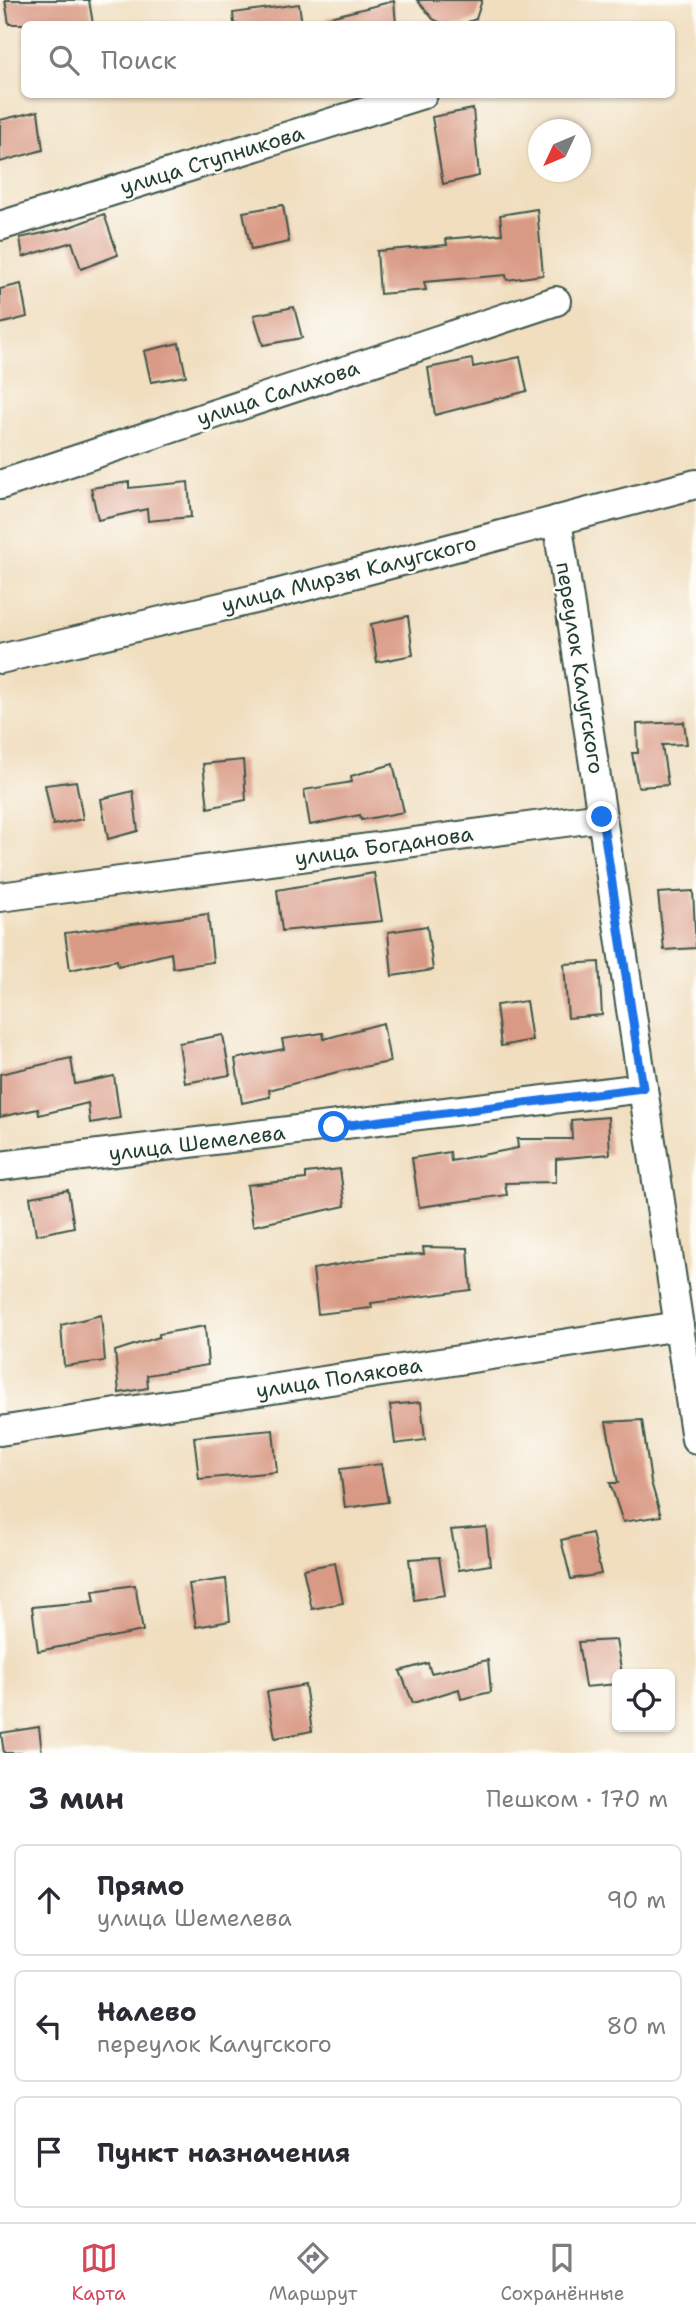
<!DOCTYPE html>
<html lang="ru">
<head>
<meta charset="utf-8">
<style>
	:root { --surface:#fff; --page:#f2f2f3; --text:#2b2b33; --muted:#7c7c81; --line:#e1e1e2; --accent:#d1495b }
	body { margin:0; font-family:"Shantell Sans",sans-serif; background:var(--page); color:var(--text) }
	.controls { position:absolute; right:21px; bottom:21px; display:grid; overflow:hidden; border-radius:10px; box-shadow:0 2px 5px #0004 }
	.controls button { width:63px; height:63px; display:grid; place-items:center; padding:0; border:0; border-bottom:2px solid var(--line); background:var(--surface); color:var(--text); font:35px sans-serif }
	.compass { position:absolute; left:528px; top:119px; width:63px; height:63px; border-radius:50%; background:var(--surface); box-shadow:0 2px 5px #0004; rotate:226deg }
	.stop { position:absolute; width:21px; height:21px; margin:-16px; border:5px solid #1a73e8; border-radius:50%; background:#fff }
	.stop.end { background:#1a73e8; border-color:#fff; box-shadow:0 2px 7px #0008 }
	.list { margin:0; padding:0; list-style:none }
	h2 { display:flex; justify-content:space-between; align-items:center; height:91px; margin:0; padding:0 28px; font-size:30px }
	h2 small { font-size:23px; font-weight:400; color:var(--muted) }
	.list li { display:grid; grid-template-columns:46px 1fr auto; gap:21px; align-items:center; box-sizing:border-box; height:112px; margin:0 14px 14px; padding:0 14px; border:2px solid var(--line); border-radius:10px }
	.list b { display:block; font-size:26px; white-space:nowrap }
	.list p { margin:0; font-size:23px; white-space:nowrap; color:var(--muted) }
	.list em { font-size:23px; font-style:normal; color:var(--muted) }
	.icon { flex:none; width:38px; height:38px; fill:none; stroke:currentColor; stroke-width:2; stroke-linecap:round; stroke-linejoin:round }
	.map { position:relative; flex:none; width:696px; height:1753px; overflow:hidden }
	.search { position:absolute; background:var(--surface); box-shadow:0 2px 5px #0004; left:21px; right:21px; top:21px; height:77px; display:flex; align-items:center; gap:18px; box-sizing:border-box; padding:0 24px; border-radius:10px; color:var(--muted); font-size:26px }
	.sheet { height:469px; background:var(--surface) }
	nav { display:flex; justify-content:space-around; align-items:center; box-sizing:border-box; height:98px; border-top:2px solid var(--line); background:var(--surface); font-size:19px; color:var(--muted) }
	nav a { display:grid; justify-items:center; gap:4px }
	nav .on { color:var(--accent) }
	.map>svg:first-child { display:block }
</style>
</head>
<body>
<div class="map">
<svg width="696" height="1753" viewBox="0 0 696 1753">
	<rect width="100%" height="100%" fill="#fdfcf7"/>
	<filter id="ink" filterUnits="userSpaceOnUse"><feTurbulence type="fractalNoise" baseFrequency=".0143" numOctaves="2"/><feDisplacementMap in="SourceGraphic" scale="14" xChannelSelector="R" yChannelSelector="G"/><feConvolveMatrix kernelMatrix="1 2 1 2 8 2 1 2 1" color-interpolation-filters="sRGB"/></filter>
	<filter id="wash" filterUnits="userSpaceOnUse"><feTurbulence type="fractalNoise" baseFrequency=".00686" numOctaves="4" result="noise"/><feDisplacementMap in="SourceGraphic" scale="28" xChannelSelector="R" yChannelSelector="G"/><feGaussianBlur stdDeviation="1.57" result="paint"/><feColorMatrix in="noise" values="0 0 0 0 0 0 0 0 0 0 0 0 0 0 0 0 0 1.4 0 .05"/><feComposite in="paint" operator="in"/></filter>
	<g filter="url(#wash)">
		<rect width="100%" height="100%" fill="#f0debf"/>
		<g id="blocks">
			<g fill="#d99a85">
				<path d="M 5,0 L 89,0 L 93,24 L 9,24 Z"/>
				<path d="M 417,0 L 482,0 L 476,19 L 463,24 L 443,24 L 433,19 Z"/>
				<path d="M 394,1 L 396,24 L 327,24 L 326,18 Z"/>
				<path d="M 299,4 L 302,24 L 234,24 L 233,13 Z"/>
				<path d="M 473,109 L 479,176 L 443,184 L 432,117 Z"/>
				<path d="M 38,111 L 43,150 L 0,162 L 0,120 Z"/>
				<path d="M 283,205 L 289,242 L 251,250 L 243,212 Z"/>
				<path d="M 537,209 L 543,275 L 507,280 L 506,275 L 424,282 L 426,290 L 380,294 L 377,251 L 447,245 L 446,239 L 502,234 L 500,215 Z"/>
				<path d="M 104,214 L 118,255 L 81,269 L 72,242 L 23,257 L 20,238 L 67,228 Z"/>
				<path d="M 21,284 L 27,317 L 0,324 L 0,289 Z"/>
				<path d="M 294,307 L 302,338 L 263,345 L 254,315 Z"/>
				<path d="M 179,343 L 186,376 L 151,382 L 144,351 Z"/>
				<path d="M 520,357 L 527,391 L 435,415 L 428,368 L 472,359 L 473,367 Z"/>
				<path d="M 129,482 L 129,488 L 188,482 L 191,517 L 148,521 L 147,509 L 98,520 L 91,488 Z"/>
				<path d="M 408,616 L 413,655 L 377,662 L 371,624 Z"/>
				<path d="M 684,722 L 687,744 L 662,745 L 668,785 L 638,787 L 632,753 L 638,753 L 637,724 Z"/>
				<path d="M 243,760 L 246,800 L 208,808 L 203,764 Z"/>
				<path d="M 393,764 L 404,812 L 361,820 L 360,815 L 310,825 L 304,790 L 352,782 L 351,776 Z"/>
				<path d="M 76,781 L 83,819 L 53,825 L 45,785 Z"/>
				<path d="M 133,791 L 138,831 L 108,839 L 101,799 Z"/>
				<path d="M 374,873 L 382,921 L 282,931 L 277,890 Z"/>
				<path d="M 693,891 L 696,948 L 664,950 L 658,893 Z"/>
				<path d="M 208,914 L 213,962 L 173,968 L 171,953 L 118,966 L 117,960 L 70,970 L 65,933 Z"/>
				<path d="M 427,926 L 433,970 L 392,976 L 388,932 Z"/>
				<path d="M 599,962 L 602,1015 L 568,1018 L 564,964 Z"/>
				<path d="M 526,1001 L 532,1040 L 501,1046 L 496,1005 Z"/>
				<path d="M 383,1023 L 390,1062 L 341,1071 L 269,1090 L 270,1097 L 242,1103 L 235,1059 L 284,1049 L 282,1039 L 323,1033 L 324,1039 Z"/>
				<path d="M 223,1035 L 230,1075 L 185,1083 L 179,1043 Z"/>
				<path d="M 71,1058 L 75,1084 L 114,1076 L 120,1118 L 90,1123 L 88,1103 L 39,1115 L 38,1109 L 0,1117 L 0,1074 Z"/>
				<path d="M 608,1117 L 610,1154 L 556,1159 L 556,1182 L 505,1183 L 507,1195 L 419,1207 L 412,1158 L 450,1152 L 451,1161 L 518,1148 L 517,1139 L 572,1139 L 571,1120 Z"/>
				<path d="M 340,1169 L 345,1206 L 253,1226 L 247,1185 L 306,1179 L 306,1173 Z"/>
				<path d="M 68,1190 L 74,1227 L 36,1235 L 30,1197 Z"/>
				<path d="M 423,1247 L 468,1248 L 471,1290 L 371,1303 L 372,1308 L 318,1314 L 313,1269 L 386,1256 L 424,1254 Z"/>
				<path d="M 101,1315 L 105,1361 L 64,1366 L 61,1325 Z"/>
				<path d="M 205,1326 L 208,1365 L 147,1375 L 148,1388 L 119,1393 L 115,1351 L 159,1337 L 159,1334 Z"/>
				<path d="M 421,1402 L 425,1440 L 395,1444 L 390,1405 Z"/>
				<path d="M 642,1420 L 651,1482 L 661,1516 L 623,1522 L 610,1483 L 618,1483 L 606,1422 Z"/>
				<path d="M 273,1430 L 277,1472 L 199,1479 L 194,1437 Z"/>
				<path d="M 381,1464 L 388,1502 L 345,1508 L 340,1469 Z"/>
				<path d="M 486,1527 L 490,1565 L 459,1570 L 451,1530 Z"/>
				<path d="M 592,1533 L 601,1574 L 571,1579 L 561,1540 Z"/>
				<path d="M 439,1557 L 445,1595 L 414,1600 L 409,1559 Z"/>
				<path d="M 335,1563 L 343,1603 L 312,1609 L 303,1569 Z"/>
				<path d="M 226,1579 L 230,1621 L 196,1627 L 189,1584 Z"/>
				<path d="M 135,1585 L 143,1631 L 38,1651 L 32,1607 L 95,1601 L 93,1591 Z"/>
				<path d="M 616,1640 L 622,1674 L 617,1674 L 617,1684 L 585,1687 L 578,1642 Z"/>
				<path d="M 488,1660 L 491,1692 L 461,1699 L 459,1689 L 413,1703 L 400,1671 L 428,1663 L 431,1673 Z"/>
				<path d="M 305,1685 L 312,1731 L 275,1738 L 267,1692 Z"/>
				<path d="M 39,1727 L 42,1753 L 4,1753 L 1,1733 Z"/>
			</g>
		</g>
	</g>
	<g filter="url(#ink)">
		<use href="#blocks" fill-opacity="0" stroke="#3e5549" stroke-width="2"/>
		<g fill="none" stroke-linecap="round" stroke-linejoin="round">
			<g stroke="#3e5549" stroke-width="32">
				<g id="minor">
					<path d="M 0,226 L 423,94"/>
					<path d="M 0,485 L 556,301"/>
					<path d="M 557,520 L 696,1439"/>
					<path d="M 0,659 L 272,595 L 696,484"/>
					<path d="M 0,897 L 602,817"/>
					<path d="M 0,1166 L 643,1088"/>
					<path d="M 0,1431 L 679,1326"/>
				</g>
			</g>
			<use href="#minor" stroke="#fff" stroke-width="28"/>
		</g>
	</g>
	<g fill="none" stroke-linecap="round" stroke-linejoin="round" filter="url(#ink)">
		<path stroke="#1a73e8" stroke-width="9" d="M 334,1127 L 643,1088 L 602,817"/>
	</g>
	<g text-anchor="middle" dominant-baseline="central" stroke-width="5" stroke-linejoin="round" paint-order="stroke">
		<g font-size="21" fill="#1f3d34" stroke="#fdfcf7">
			<text transform="translate(212 160) rotate(-17)">улица Ступникова</text>
			<text transform="translate(278 393) rotate(-18)">улица Салихова</text>
			<text transform="translate(349 574) rotate(-14)">улица Мирзы Калугского</text>
			<text transform="translate(580 668) rotate(81)">переулок Калугского</text>
			<text transform="translate(384 846) rotate(-8)">улица Богданова</text>
			<text transform="translate(197 1143) rotate(-7)">улица Шемелева</text>
			<text transform="translate(339 1378) rotate(-9)">улица Полякова</text>
		</g>
	</g>
</svg>
<div class="controls">
<button><svg class="icon" aria-label="locate" viewBox="0 0 24 24"><circle cx="12" cy="12" r="6"/><path d="M12 2v4M12 18v4M2 12h4M18 12h4"/></svg></button>
</div>
<svg class="compass" viewBox="-18 -18 36 36"><path d="M0-13l5 13h-10z" fill="#e53935"/><path d="M0 13l5-13h-10z" fill="#7c7c81"/></svg>
<div class="stop" style="left:334px;top:1127px"></div>
<div class="stop end" style="left:602px;top:817px"></div>
<div class="search"><svg class="icon" aria-label="search" viewBox="0 0 24 24"><circle cx="10" cy="10" r="6"/><path d="M15 15l6 6"/></svg>Поиск</div>
</div>
<section class="sheet">
<h2>3 мин<small>Пешком · 170 m</small></h2>
<ul class="list">
<li><svg class="icon" aria-label="ahead" viewBox="0 0 24 24"><path d="M12 20V5M6 11l6-6 6 6"/></svg><div><b>Прямо</b><p>улица Шемелева</p></div><em>90 m</em></li>
<li><svg class="icon" aria-label="left" viewBox="0 0 24 24"><path d="M17 20v-9H6M10 6l-5 5 5 5"/></svg><div><b>Налево</b><p>переулок Калугского</p></div><em>80 m</em></li>
<li><svg class="icon" aria-label="arrive" viewBox="0 0 24 24"><path d="M6 21V4h12l-3 4 3 4H6"/></svg><div><b>Пункт назначения</b></div></li>
</ul>
</section>
<nav>
<a class="on"><svg class="icon" aria-label="map" viewBox="0 0 24 24"><path d="M3 6l6-2 6 2 6-2v14l-6 2-6-2-6 2zM9 4v14M15 6v14"/></svg>Карта</a>
<a><svg class="icon" aria-label="directions" viewBox="0 0 24 24"><path d="M12 3l9 9-9 9-9-9zM9 14v-3h6M13 9l2 2-2 2"/></svg>Маршрут</a>
<a><svg class="icon" aria-label="saved" viewBox="0 0 24 24"><path d="M7 4h10v16l-5-4-5 4z"/></svg>Сохранённые</a>
</nav>
</body>
</html>
